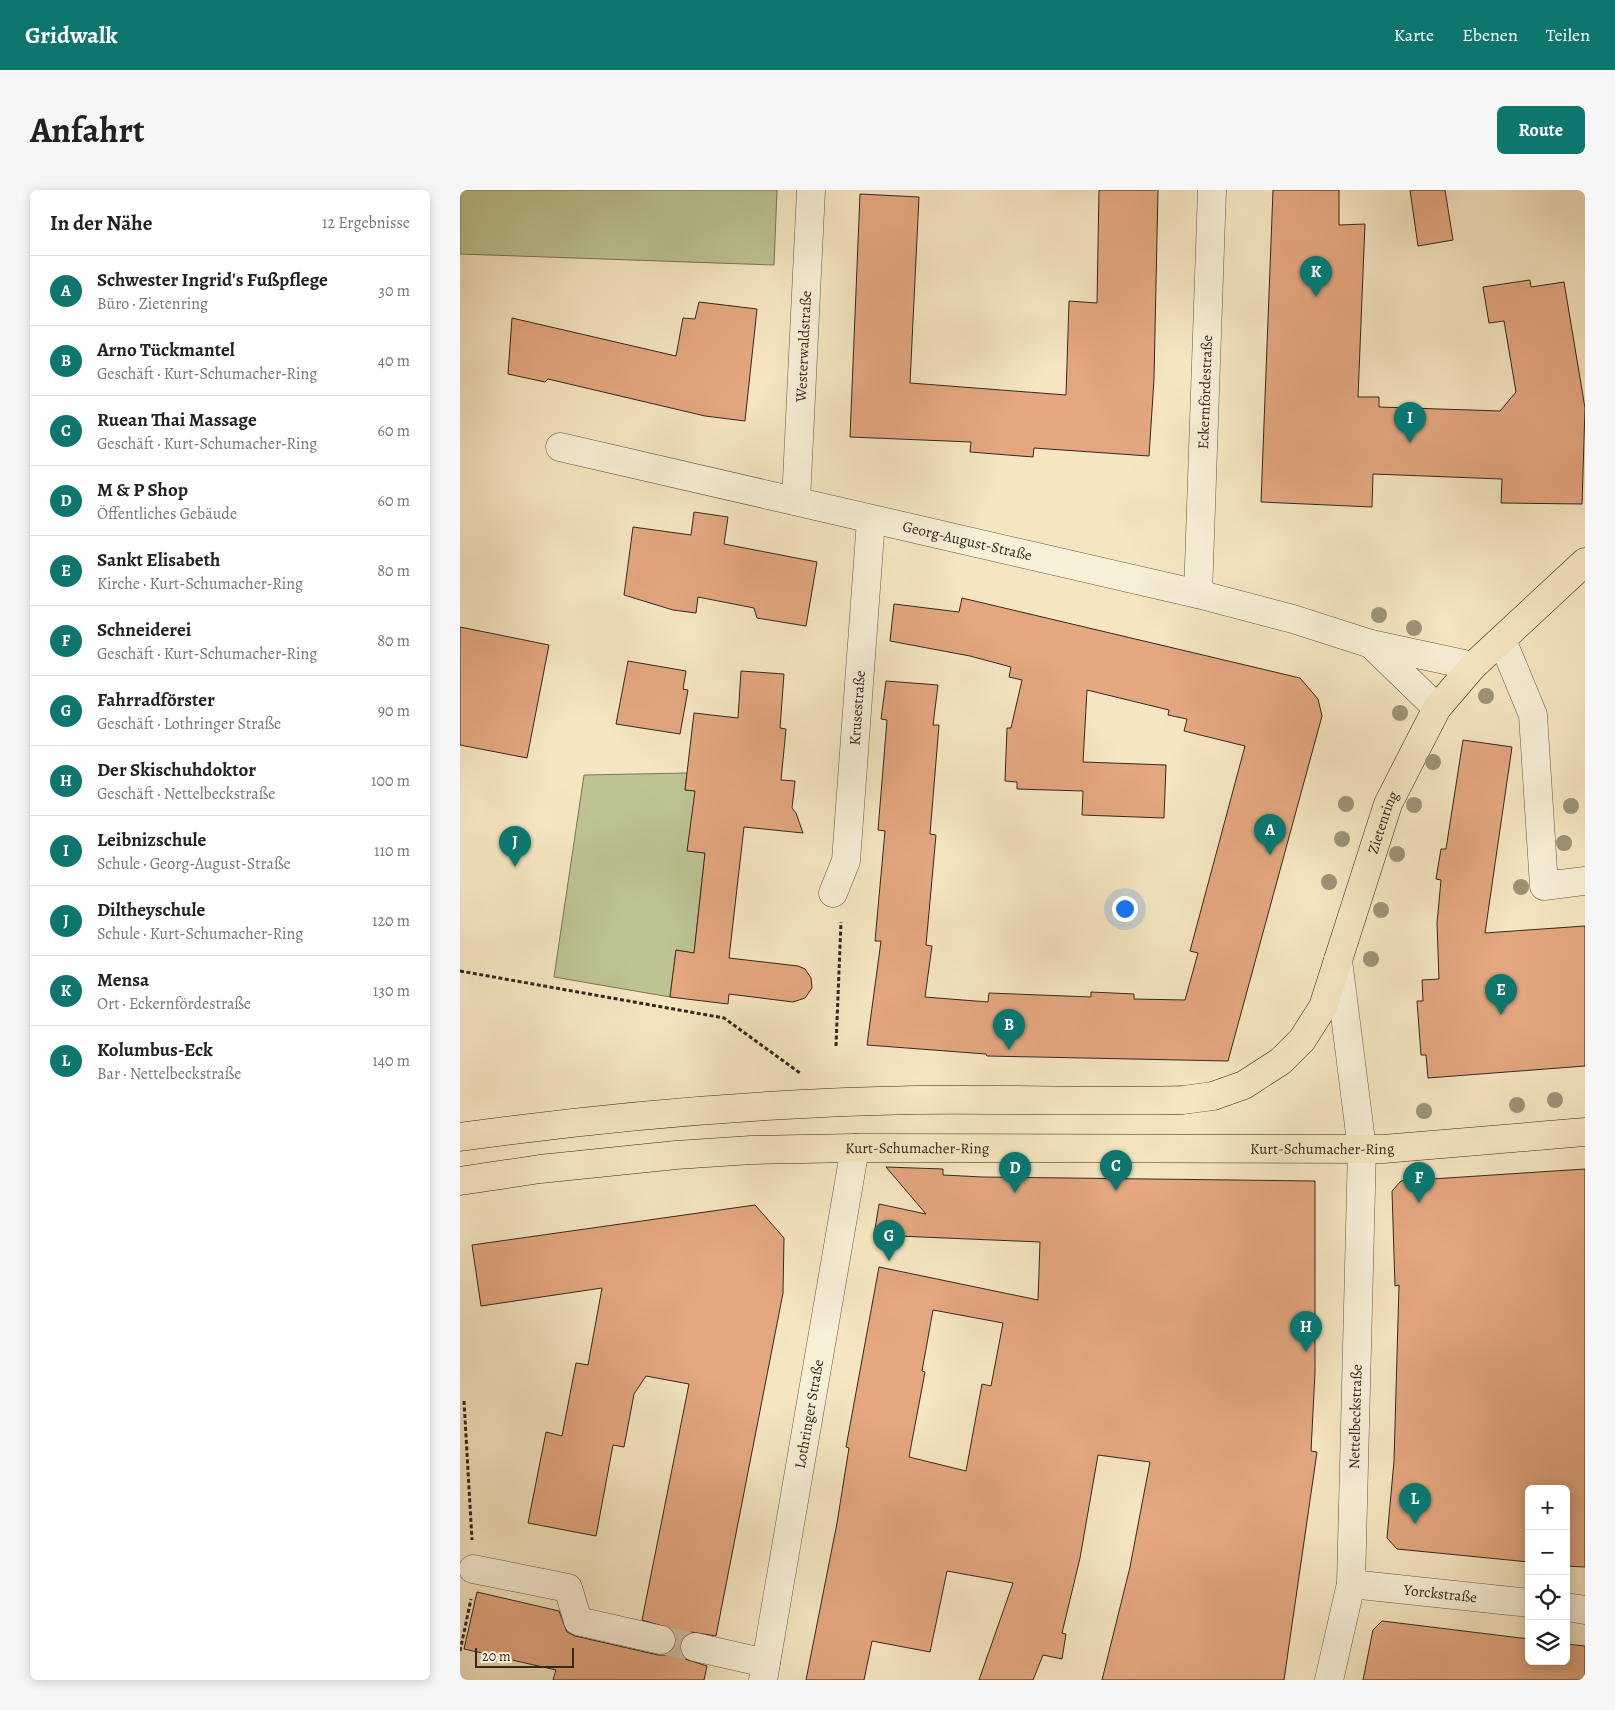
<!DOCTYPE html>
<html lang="de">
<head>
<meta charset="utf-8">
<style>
	:root { --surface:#fff; --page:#f6f6f6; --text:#222; --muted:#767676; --line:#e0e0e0; --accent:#0f766e }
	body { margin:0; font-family:Alegreya,serif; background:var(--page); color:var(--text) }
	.controls { position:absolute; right:15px; bottom:15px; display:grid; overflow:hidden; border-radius:8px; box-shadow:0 2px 12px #0003 }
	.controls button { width:45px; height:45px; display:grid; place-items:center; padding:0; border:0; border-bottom:1px solid var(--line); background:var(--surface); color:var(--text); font:25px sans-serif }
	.scale { position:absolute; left:15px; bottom:12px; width:99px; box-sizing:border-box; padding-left:5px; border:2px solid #332821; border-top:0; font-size:14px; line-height:18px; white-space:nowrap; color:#332821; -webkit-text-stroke:4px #f8efd7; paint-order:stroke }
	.you { position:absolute; left:664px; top:718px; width:18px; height:18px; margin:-12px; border:4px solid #fff; border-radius:50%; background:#1a73e8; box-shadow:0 0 0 8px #1a73e833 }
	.badge { display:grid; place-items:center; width:32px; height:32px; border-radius:50%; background:var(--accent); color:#fff; font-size:16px; font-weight:700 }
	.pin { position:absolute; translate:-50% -41px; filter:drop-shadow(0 1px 2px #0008) }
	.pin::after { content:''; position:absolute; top:26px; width:18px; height:15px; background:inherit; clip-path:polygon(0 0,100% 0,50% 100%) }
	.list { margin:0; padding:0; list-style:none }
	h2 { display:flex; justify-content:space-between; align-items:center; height:65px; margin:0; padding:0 20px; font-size:21px }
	h2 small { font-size:16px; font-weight:400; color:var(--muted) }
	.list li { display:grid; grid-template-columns:32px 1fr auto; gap:15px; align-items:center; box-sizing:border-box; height:70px; padding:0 20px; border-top:1px solid var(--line) }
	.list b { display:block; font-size:19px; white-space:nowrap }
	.list p { margin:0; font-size:16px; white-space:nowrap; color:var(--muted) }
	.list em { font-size:16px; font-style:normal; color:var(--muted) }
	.icon { flex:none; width:28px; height:28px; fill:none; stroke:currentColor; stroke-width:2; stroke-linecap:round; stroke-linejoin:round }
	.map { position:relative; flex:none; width:1125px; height:1490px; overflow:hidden; border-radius:8px }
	header { display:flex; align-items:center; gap:30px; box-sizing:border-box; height:70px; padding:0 25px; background:var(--accent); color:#fff }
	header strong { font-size:24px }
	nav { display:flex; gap:28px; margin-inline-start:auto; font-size:18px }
	.intro { display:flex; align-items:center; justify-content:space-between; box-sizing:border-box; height:120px; padding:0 30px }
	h1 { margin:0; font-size:35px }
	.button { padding:12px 22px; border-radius:8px; background:var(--accent); color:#fff; font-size:18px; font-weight:700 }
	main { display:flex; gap:30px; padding:0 30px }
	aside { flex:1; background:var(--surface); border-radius:8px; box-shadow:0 2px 12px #0003 }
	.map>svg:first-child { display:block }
</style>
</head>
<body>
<header>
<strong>Gridwalk</strong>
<nav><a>Karte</a><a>Ebenen</a><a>Teilen</a></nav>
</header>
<div class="intro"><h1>Anfahrt</h1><a class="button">Route</a></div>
<main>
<aside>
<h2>In der Nähe<small>12 Ergebnisse</small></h2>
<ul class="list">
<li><span class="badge">A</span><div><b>Schwester Ingrid's Fußpflege</b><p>Büro · Zietenring</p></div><em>30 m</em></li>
<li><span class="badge">B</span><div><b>Arno Tückmantel</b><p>Geschäft · Kurt-Schumacher-Ring</p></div><em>40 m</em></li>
<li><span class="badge">C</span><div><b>Ruean Thai Massage</b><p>Geschäft · Kurt-Schumacher-Ring</p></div><em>60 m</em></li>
<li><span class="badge">D</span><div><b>M &amp; P Shop</b><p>Öffentliches Gebäude</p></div><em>60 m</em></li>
<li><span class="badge">E</span><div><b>Sankt Elisabeth</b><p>Kirche · Kurt-Schumacher-Ring</p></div><em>80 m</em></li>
<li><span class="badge">F</span><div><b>Schneiderei</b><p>Geschäft · Kurt-Schumacher-Ring</p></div><em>80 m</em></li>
<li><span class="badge">G</span><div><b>Fahrradförster</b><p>Geschäft · Lothringer Straße</p></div><em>90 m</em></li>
<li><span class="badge">H</span><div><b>Der Skischuhdoktor</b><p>Geschäft · Nettelbeckstraße</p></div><em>100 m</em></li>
<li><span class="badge">I</span><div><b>Leibnizschule</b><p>Schule · Georg-August-Straße</p></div><em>110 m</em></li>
<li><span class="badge">J</span><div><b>Diltheyschule</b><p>Schule · Kurt-Schumacher-Ring</p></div><em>120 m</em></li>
<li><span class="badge">K</span><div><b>Mensa</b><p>Ort · Eckernfördestraße</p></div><em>130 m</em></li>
<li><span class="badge">L</span><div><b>Kolumbus-Eck</b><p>Bar · Nettelbeckstraße</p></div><em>140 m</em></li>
</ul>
</aside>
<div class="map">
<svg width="1125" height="1490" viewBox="0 0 1125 1490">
	<rect width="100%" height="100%" fill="#f5e6c1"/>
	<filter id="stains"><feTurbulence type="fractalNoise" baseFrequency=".004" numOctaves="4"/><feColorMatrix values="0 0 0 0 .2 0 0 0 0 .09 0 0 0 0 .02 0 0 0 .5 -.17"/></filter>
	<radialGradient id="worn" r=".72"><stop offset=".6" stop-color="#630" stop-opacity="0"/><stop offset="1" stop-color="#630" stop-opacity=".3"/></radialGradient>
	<g fill="#bdc492" stroke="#78765a">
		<path d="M 0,0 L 317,0 L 314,75 L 0,64 Z"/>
		<path d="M 227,583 L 225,600 L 249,602 L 231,632 L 228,661 L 245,663 L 234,763 L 216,760 L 210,807 L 94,787 L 124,585 Z"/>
	</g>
	<g fill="#e4a780" stroke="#332821" fill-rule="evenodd">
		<path d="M 639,0 L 698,0 L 694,189 L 689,266 L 574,258 L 573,267 L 510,262 L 511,252 L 390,247 L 400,4 L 459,7 L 450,193 L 606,205 L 609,111 L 637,113 Z"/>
		<path d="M 813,0 L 879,0 L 879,35 L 905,34 L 898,207 L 919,207 L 919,217 L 1040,221 L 1056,202 L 1044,131 L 1029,133 L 1023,97 L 1070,90 L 1071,97 L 1104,92 L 1125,218 L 1122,314 L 1041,313 L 1042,289 L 913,284 L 912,317 L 801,312 Z"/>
		<path d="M 950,0 L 985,0 L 993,50 L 958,56 Z"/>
		<path d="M 239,112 L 297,119 L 285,231 L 245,226 L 88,189 L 85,192 L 48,184 L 52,128 L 216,166 L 223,128 L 235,129 Z"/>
		<path d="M 234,322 L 268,327 L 264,354 L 357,372 L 346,436 L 297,428 L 294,418 L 238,407 L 236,423 L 213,420 L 164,405 L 173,337 L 231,345 Z"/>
		<path d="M 502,408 L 840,488 L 858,509 L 862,526 L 768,871 L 527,866 L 526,864 L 407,855 L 421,751 L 415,751 L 425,641 L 418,640 L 427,530 L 421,529 L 426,491 L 478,495 L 473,535 L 479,535 L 470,644 L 476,645 L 466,755 L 472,756 L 465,807 L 528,812 L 529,803 L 631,807 L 631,802 L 674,804 L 674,809 L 725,810 L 738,763 L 730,761 L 785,556 L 724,541 L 727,529 L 708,525 L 709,520 L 627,500 L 623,572 L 706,575 L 704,628 L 622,625 L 623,601 L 557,599 L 557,592 L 545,591 L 547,538 L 551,538 L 562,490 L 549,487 L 551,477 L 510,466 L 430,451 L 434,414 L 499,422 Z"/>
		<path d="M 0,437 L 89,455 L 67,568 L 0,555 Z"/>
		<path d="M 168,471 L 226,481 L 223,499 L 228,500 L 220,544 L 156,534 Z"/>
		<path d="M 281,481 L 324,484 L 320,538 L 326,539 L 321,590 L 335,591 L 332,618 L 336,623 L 343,643 L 284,637 L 269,768 L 338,776 L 345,779 L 351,788 L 352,798 L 345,808 L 333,812 L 269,804 L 268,814 L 210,807 L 216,760 L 234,763 L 245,663 L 227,661 L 235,601 L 225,600 L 234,523 L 278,528 Z"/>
		<path d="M 1003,550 L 1052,557 L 1025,743 L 1125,736 L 1125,876 L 968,888 L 966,865 L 961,865 L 957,811 L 963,811 L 962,790 L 979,789 L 977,733 L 981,690 L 976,689 L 981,659 L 986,659 Z"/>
		<path d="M 426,977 L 483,979 L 483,985 L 523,987 L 855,991 L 855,1183 L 851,1261 L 857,1262 L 824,1490 L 642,1490 L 670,1377 L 690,1272 L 638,1265 L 620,1368 L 602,1443 L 606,1444 L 602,1469 L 583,1465 L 573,1490 L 519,1490 L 553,1393 L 487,1381 L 470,1462 L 412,1451 L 404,1490 L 346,1490 L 377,1333 L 389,1258 L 386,1257 L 419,1077 L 578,1110 L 580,1052 L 414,1045 L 419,1014 L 466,1024 ZM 473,1120 L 543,1133 L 531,1196 L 522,1194 L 506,1281 L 449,1267 L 465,1182 L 462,1181 Z"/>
		<path d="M 1125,979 L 1125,1377 L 1106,1376 L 1106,1299 L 1069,1299 L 1069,1372 L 937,1359 L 927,1348 L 934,1271 L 939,1095 L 935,1096 L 932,1001 L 941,991 Z"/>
		<path d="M 295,1015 L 324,1048 L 323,1103 L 256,1446 L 231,1442 L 224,1446 L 220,1454 L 220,1462 L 225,1469 L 247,1476 L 244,1490 L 93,1490 L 96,1480 L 4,1459 L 17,1402 L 99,1421 L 107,1442 L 115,1446 L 198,1465 L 206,1465 L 213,1460 L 216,1453 L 216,1446 L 212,1439 L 182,1430 L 229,1194 L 186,1186 L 174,1204 L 164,1257 L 153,1255 L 136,1346 L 68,1333 L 86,1242 L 102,1246 L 116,1173 L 128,1175 L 142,1098 L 21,1116 L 12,1055 Z"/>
		<path d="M 922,1431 L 1069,1449 L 1069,1471 L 1106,1471 L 1106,1454 L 1125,1456 L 1125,1490 L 903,1490 L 913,1440 Z"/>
	</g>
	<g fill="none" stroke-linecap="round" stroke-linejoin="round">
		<path stroke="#cec0a1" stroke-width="28" stroke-dasharray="28 14" stroke-linecap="butt" d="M 201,1450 L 235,1457"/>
		<g stroke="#645849" stroke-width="29">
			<g id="minor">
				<path id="s1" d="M 100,257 L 738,404 L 833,429 L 911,454 L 1013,476"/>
				<path id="s2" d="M 336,311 L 351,0"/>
				<path id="s3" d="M 738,404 L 752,0"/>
				<path d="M 1042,450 L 1073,525 L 1084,696 L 1125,691"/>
				<path d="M 911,454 L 977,518"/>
				<path id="s4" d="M 373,703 L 386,671 L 411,330"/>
				<path d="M 13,1379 L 108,1398 L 118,1431 L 201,1450"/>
				<path id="s5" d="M 891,1394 L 1069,1413"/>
				<path d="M 1106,1417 L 1125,1420"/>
				<path d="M 235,1457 L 306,1473"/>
				<path id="s6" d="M 303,1490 L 395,958"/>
				<path id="s7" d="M 869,1490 L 891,1394 L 902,959 L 878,770"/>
			</g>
		</g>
		<g stroke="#332821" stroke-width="29">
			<g id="major">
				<path id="s8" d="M 0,947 C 151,926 302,913 455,910 C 544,909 634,912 723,910 L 753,906 L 784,895 L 821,871 L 842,850 L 863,817 L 928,614 L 977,518 L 1013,476 L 1125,372"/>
				<path id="s9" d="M 0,991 L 80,979 L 216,965 L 291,960 L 395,958 L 923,959 L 1125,942"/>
			</g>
		</g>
		<g stroke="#332821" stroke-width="3" stroke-dasharray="4 2.5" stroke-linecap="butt">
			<path d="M 0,781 L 264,828 L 340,883"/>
			<path d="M 376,856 L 381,732"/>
			<path d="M 4,1211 L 12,1350"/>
			<path d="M 0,1461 L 11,1409"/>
		</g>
		<use href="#minor" stroke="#f8efd7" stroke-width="28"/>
		<use href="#major" stroke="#f5e6c1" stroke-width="28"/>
	</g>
	<g fill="#9e9378">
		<circle cx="919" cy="425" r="8"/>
		<circle cx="954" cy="438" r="8"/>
		<circle cx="1026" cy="506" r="8"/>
		<circle cx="940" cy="523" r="8"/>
		<circle cx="973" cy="572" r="8"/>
		<circle cx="886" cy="614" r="8"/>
		<circle cx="954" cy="615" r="8"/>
		<circle cx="1111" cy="616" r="8"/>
		<circle cx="882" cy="649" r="8"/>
		<circle cx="1104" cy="653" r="8"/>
		<circle cx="937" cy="664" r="8"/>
		<circle cx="869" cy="692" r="8"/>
		<circle cx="1061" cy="697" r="8"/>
		<circle cx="921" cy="720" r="8"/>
		<circle cx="911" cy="769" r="8"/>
		<circle cx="1095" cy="910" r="8"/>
		<circle cx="1057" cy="915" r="8"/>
		<circle cx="964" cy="921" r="8"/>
	</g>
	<g text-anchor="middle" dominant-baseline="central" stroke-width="4" stroke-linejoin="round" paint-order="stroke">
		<g font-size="15" fill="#332821" stroke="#f8efd7">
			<text stroke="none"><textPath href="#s2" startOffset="155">Westerwaldstraße</textPath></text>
			<text stroke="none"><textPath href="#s3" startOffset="202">Eckernfördestraße</textPath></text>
			<text stroke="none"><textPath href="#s1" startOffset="418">Georg-August-Straße</textPath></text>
			<text stroke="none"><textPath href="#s4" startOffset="188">Krusestraße</textPath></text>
			<text stroke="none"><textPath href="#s8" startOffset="1095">Zietenring</textPath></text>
			<text stroke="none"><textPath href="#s9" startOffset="459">Kurt-Schumacher-Ring</textPath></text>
			<text stroke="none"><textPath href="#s9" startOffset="864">Kurt-Schumacher-Ring</textPath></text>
			<text stroke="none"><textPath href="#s6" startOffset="270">Lothringer Straße</textPath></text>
			<text stroke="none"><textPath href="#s7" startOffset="266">Nettelbeckstraße</textPath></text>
			<text stroke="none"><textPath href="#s5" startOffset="90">Yorckstraße</textPath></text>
		</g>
	</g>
	<rect width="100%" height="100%" filter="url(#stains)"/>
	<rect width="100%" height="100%" fill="url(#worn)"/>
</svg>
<div class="controls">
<button>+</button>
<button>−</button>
<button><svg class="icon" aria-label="locate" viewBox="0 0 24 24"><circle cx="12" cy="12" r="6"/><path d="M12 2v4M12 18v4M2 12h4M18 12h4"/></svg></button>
<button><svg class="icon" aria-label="layers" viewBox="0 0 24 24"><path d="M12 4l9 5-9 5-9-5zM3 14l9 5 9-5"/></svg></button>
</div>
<div class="scale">20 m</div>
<div class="you"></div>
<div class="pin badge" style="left:810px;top:665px">A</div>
<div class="pin badge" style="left:549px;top:860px">B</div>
<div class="pin badge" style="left:656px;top:1001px">C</div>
<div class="pin badge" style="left:555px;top:1003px">D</div>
<div class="pin badge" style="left:1041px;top:825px">E</div>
<div class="pin badge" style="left:959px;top:1013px">F</div>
<div class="pin badge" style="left:429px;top:1071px">G</div>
<div class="pin badge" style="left:846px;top:1162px">H</div>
<div class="pin badge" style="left:950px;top:253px">I</div>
<div class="pin badge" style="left:55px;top:677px">J</div>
<div class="pin badge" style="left:856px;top:107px">K</div>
<div class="pin badge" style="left:955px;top:1334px">L</div>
</div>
</main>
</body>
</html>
